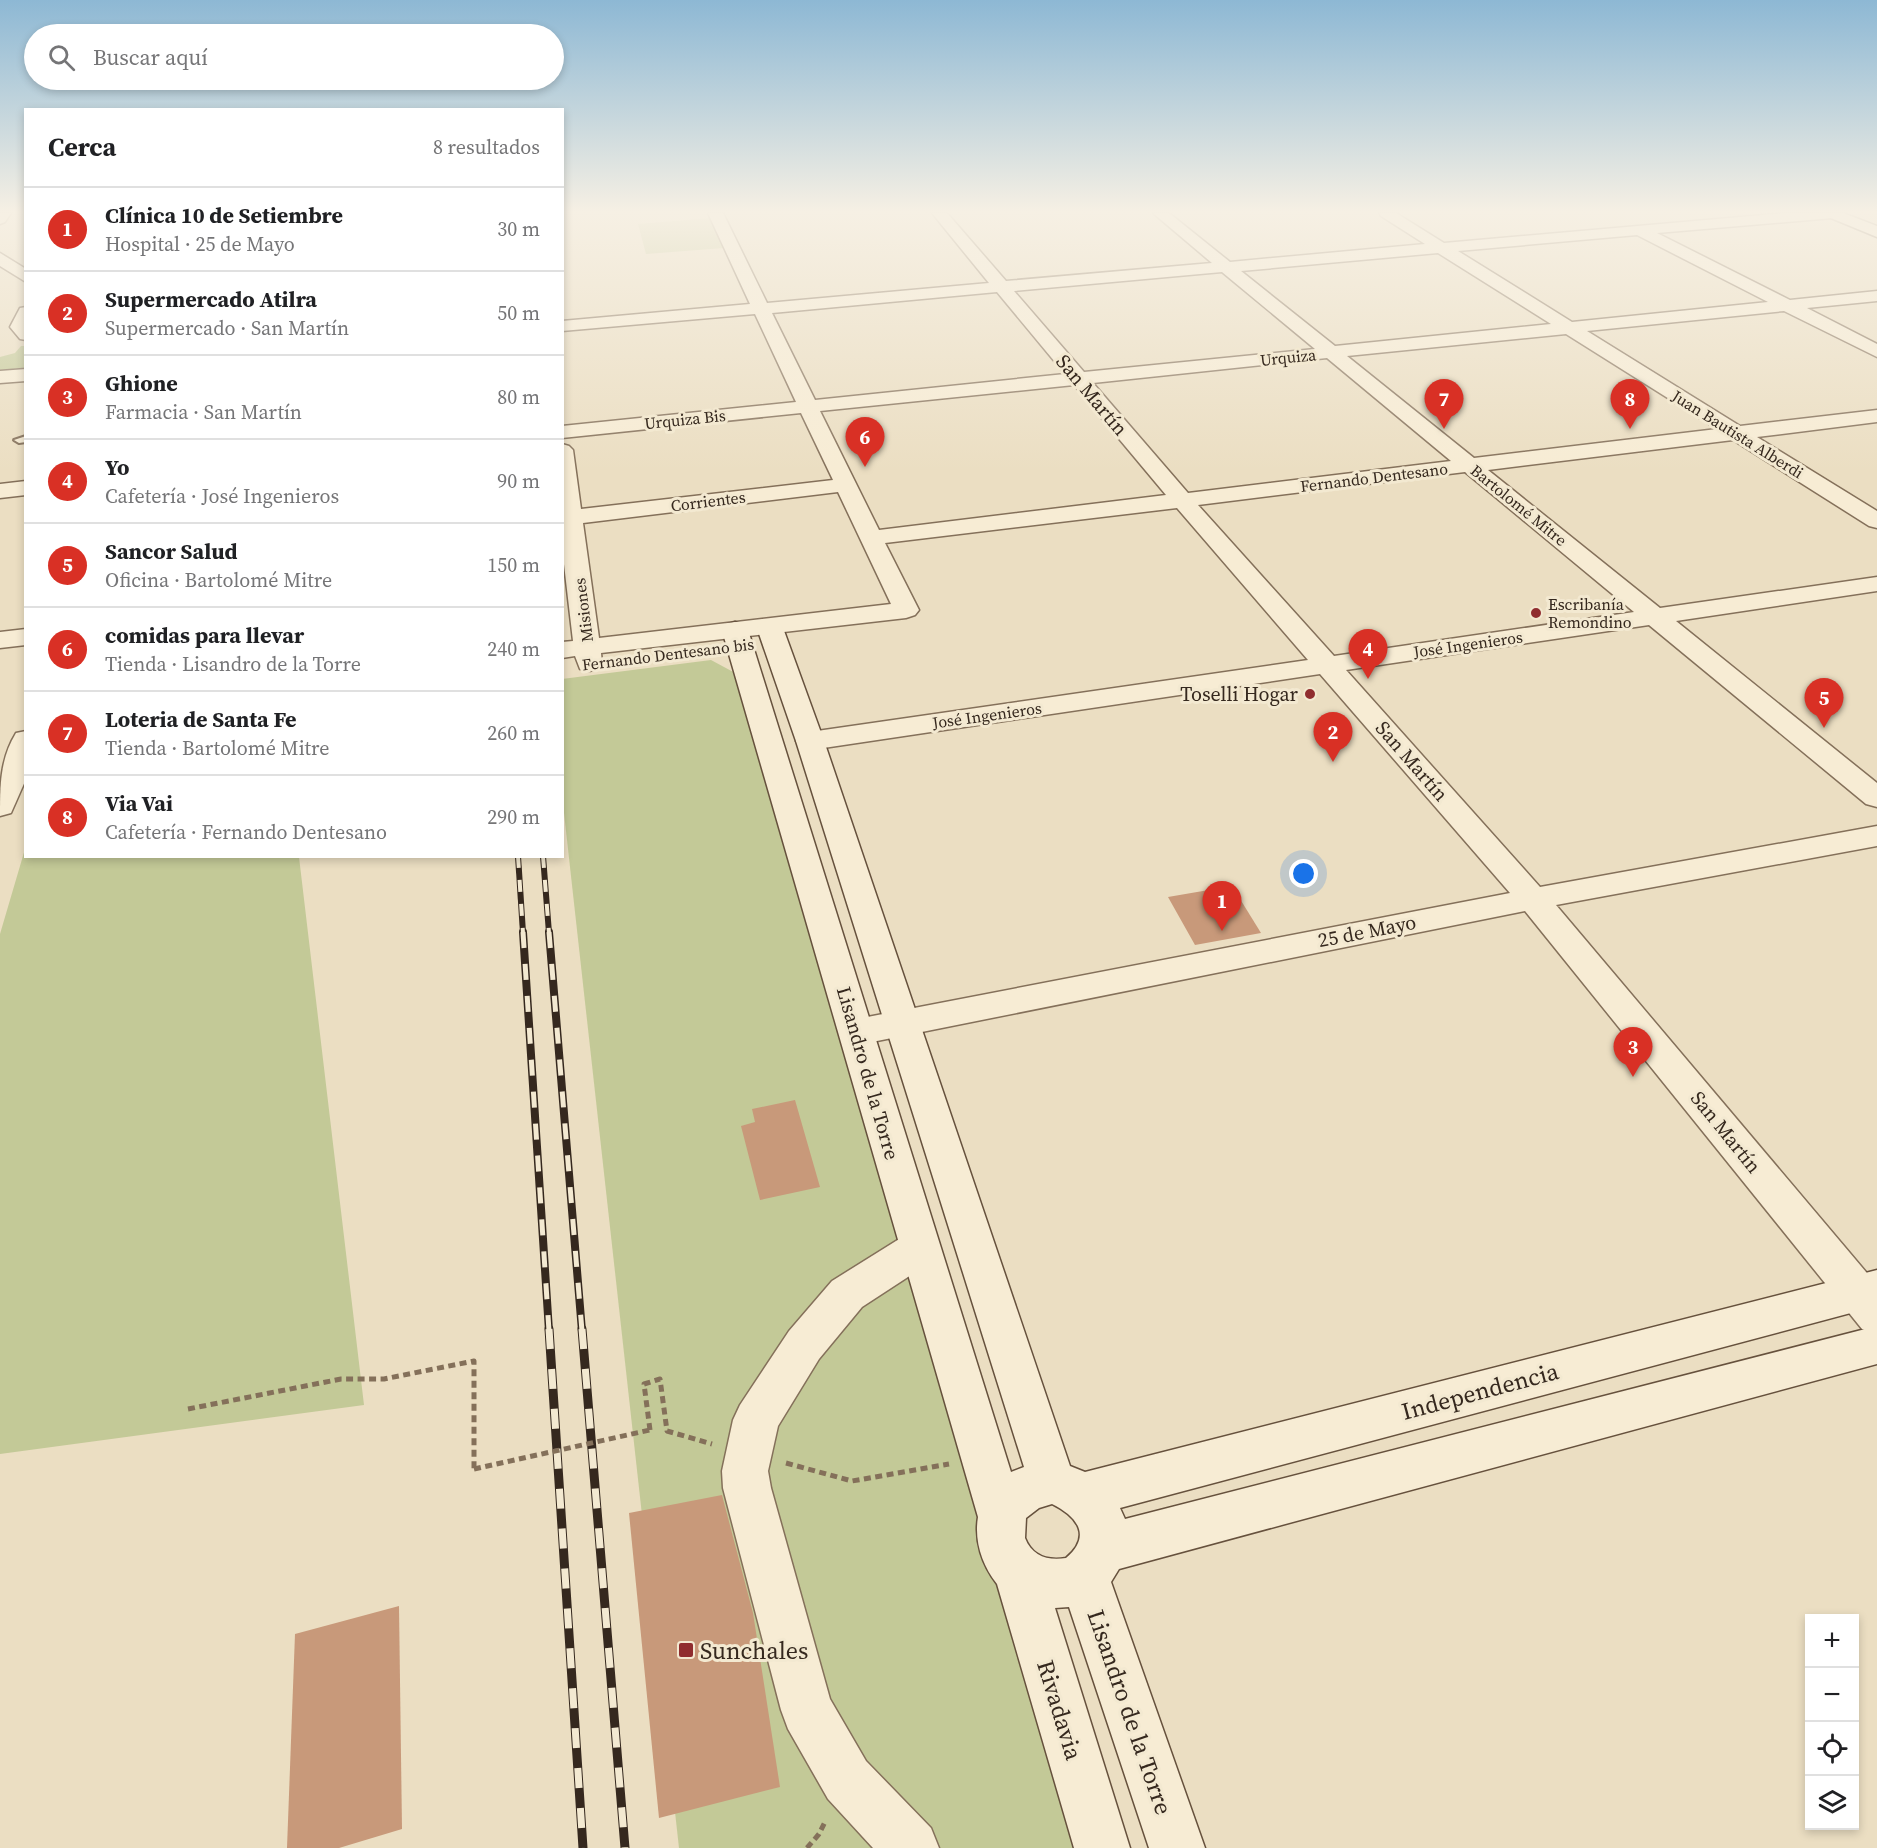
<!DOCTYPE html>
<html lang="es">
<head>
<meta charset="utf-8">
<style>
	:root { --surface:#fff; --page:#f6f6f6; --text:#202124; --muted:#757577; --line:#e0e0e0; --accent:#d93025 }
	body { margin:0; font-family:"Source Serif 4",serif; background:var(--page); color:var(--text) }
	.controls { position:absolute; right:18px; bottom:18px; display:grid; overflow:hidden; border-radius:0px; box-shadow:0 3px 9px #0003 }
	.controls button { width:54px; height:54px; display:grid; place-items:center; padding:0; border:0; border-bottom:2px solid var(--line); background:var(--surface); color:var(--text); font:30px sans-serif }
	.you { position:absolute; left:1304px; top:874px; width:21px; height:21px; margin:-15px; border:4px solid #fff; border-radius:50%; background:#1a73e8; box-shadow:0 0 0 9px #1a73e833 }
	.badge { display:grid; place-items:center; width:39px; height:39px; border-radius:50%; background:var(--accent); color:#fff; font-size:20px; font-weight:700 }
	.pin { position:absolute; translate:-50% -50px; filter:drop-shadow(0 2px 3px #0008) }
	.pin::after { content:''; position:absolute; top:32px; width:21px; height:18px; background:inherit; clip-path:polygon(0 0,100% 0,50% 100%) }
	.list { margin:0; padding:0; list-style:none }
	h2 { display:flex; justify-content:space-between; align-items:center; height:78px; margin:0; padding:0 24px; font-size:26px }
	h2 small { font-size:20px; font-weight:400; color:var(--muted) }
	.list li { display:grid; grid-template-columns:39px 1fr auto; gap:18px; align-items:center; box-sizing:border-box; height:84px; padding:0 24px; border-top:2px solid var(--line) }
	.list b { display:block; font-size:22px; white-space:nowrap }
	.list p { margin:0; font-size:20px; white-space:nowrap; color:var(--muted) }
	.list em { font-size:20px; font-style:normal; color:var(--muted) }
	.icon { flex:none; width:33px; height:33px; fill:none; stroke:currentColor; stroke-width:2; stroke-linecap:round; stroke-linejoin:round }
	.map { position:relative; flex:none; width:1877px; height:1848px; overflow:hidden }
	.search { position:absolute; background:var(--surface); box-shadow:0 3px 9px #0003; left:24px; top:24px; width:540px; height:66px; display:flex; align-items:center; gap:15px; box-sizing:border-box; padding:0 21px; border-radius:33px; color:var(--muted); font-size:22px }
	.panel { position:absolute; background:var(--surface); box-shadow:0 3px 9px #0003; left:24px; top:108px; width:540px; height:750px; border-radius:0px }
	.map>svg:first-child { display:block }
</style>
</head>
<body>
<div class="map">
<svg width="1877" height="1848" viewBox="0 0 1877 1848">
	<rect width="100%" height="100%" fill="#ebdec2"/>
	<g fill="#c3c997">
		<path d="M 712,218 L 724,248 L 646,254 L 638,224 Z"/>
		<path d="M 21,346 L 25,346 L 25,368 L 0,370 L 0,357 L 15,353 Z"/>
		<path d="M 711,660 L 737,674 L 1075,1848 L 679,1848 L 563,804 L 562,679 Z"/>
		<path d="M 25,849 L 26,856 L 299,857 L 364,1405 L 0,1454 L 0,934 Z"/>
	</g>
	<g fill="#c8997a">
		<path d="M 1232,886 L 1261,933 L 1195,945 L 1168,897 Z"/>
		<path d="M 795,1100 L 820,1187 L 760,1200 L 741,1126 L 755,1122 L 752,1109 Z"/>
		<path d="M 722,1495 L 753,1613 L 780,1787 L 659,1818 L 629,1513 Z"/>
		<path d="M 399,1606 L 402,1829 L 339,1848 L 287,1848 L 295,1634 Z"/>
	</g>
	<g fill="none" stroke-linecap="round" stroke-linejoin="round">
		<g stroke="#84705a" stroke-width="4">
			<path id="lane" d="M 26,436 L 26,442 L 19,443 L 14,440 Z"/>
		</g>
		<g stroke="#84705a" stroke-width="3">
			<g id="street">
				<path d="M 0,213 L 11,213 L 5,222 L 0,224 Z"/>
				<path d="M 708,213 L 723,213 L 767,303 L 989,283 L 932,213 L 947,213 L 1006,281 L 1212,263 L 1153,213 L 1169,213 L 1230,262 L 1425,244 L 1381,216 L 1379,213 L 1396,213 L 1444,243 L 1787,213 L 1840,213 L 1838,216 L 1833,218 L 1657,233 L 1790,300 L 1877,291 L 1877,301 L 1807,308 L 1877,344 L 1877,357 L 1784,311 L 1587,331 L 1740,426 L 1877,410 L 1877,422 L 1757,437 L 1877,511 L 1877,528 L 1869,526 L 1733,440 L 1488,470 L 1660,608 L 1877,577 L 1877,591 L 1676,621 L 1877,783 L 1877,807 L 1866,804 L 1649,625 L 1346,670 L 1540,887 L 1877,826 L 1877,846 L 1556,905 L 1877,1285 L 1877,1335 L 1862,1329 L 1525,911 L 857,1045 L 844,1041 L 839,1032 L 844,1023 L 857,1019 L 1510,893 L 1320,674 L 810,750 L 800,747 L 796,741 L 800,735 L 810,732 L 1308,660 L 1177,508 L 885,543 L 919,610 L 915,615 L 906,618 L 601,653 L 602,663 L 598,669 L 589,671 L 580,669 L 575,656 L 562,658 L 562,642 L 573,641 L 562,547 L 562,444 L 569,446 L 573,450 L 581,509 L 833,480 L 801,413 L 562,438 L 562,426 L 796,402 L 755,314 L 562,331 L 562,321 L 750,304 ZM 1637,235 L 1768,302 L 1572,322 L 1458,251 ZM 1438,253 L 1551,324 L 1335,346 L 1241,271 ZM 1222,272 L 1315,349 L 1084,372 L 1014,291 ZM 997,292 L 1065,374 L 815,400 L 772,313 ZM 1566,334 L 1717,429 L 1474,458 L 1347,356 ZM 1327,358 L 1451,461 L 1188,493 L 1093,383 ZM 1074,385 L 1166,495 L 879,530 L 820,411 ZM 1465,472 L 1634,612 L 1334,656 L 1198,505 ZM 838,492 L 891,604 L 599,638 L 583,523 Z"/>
				<path d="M 0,253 L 26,269 L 26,282 L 0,266 Z"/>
				<path d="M 26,307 L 26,340 L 20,339 L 10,327 L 20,308 Z"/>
				<path d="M 26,369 L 26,381 L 0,383 L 0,371 Z"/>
				<path d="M 26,481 L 26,495 L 0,498 L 0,484 Z"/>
				<path d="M 26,629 L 26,645 L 0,648 L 0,632 Z"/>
				<path d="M 26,731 L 26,779 L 11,813 L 0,816 C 0,786 0,759 16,733 Z"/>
				<path d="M 919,1231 L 934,1236 L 940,1248 L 934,1260 L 862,1307 L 819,1359 L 778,1426 L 768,1471 L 771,1488 L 830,1699 L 866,1761 L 931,1828 L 939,1848 L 873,1848 L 828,1799 L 788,1729 L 781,1710 L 723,1488 L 722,1471 L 733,1420 L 740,1405 L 789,1331 L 832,1281 L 904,1236 Z"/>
			</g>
		</g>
		<g stroke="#66513d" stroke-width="3">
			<g id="secondary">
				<path d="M 1823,213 L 1843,213 L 1877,226 L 1877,237 L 1826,216 Z"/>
				<path d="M 770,620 L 779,623 L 783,628 L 824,741 L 1070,1466 L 1085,1472 L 1877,1270 L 1877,1306 L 1120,1508 L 1125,1519 L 1877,1326 L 1877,1364 L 1119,1569 L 1111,1582 L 1205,1848 L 1149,1848 L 1069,1607 L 1055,1608 L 1130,1848 L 1074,1848 L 997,1584 C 982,1565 974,1541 978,1517 L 722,630 L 726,625 L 735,622 L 744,625 L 748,630 L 1011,1472 L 1024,1467 L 796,741 L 757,628 L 761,623 ZM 1052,1504 C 1078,1517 1092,1536 1066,1558 C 1048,1561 1032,1556 1025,1538 L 1026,1518 L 1039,1508 Z"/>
			</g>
		</g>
		<g stroke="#84705a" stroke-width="5" stroke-dasharray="7 4.5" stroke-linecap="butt">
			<path d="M 188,1409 L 341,1379 L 384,1379 L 474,1361 L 474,1469"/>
			<path d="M 650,1430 L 644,1384 L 660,1379 L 667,1431 L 712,1444"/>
			<path d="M 786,1463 L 852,1481 L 949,1464"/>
			<path d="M 807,1848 L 819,1834 L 826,1820"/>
		</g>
		<use href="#lane" fill="#f7ecd4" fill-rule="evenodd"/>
		<use href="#street" fill="#f7ecd4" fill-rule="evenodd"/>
		<use href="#secondary" fill="#f7ecd4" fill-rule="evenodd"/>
		<g stroke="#35281e" stroke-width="6">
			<g id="rail-far2">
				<path d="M 518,856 L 523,933"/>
				<path d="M 543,856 L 549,933"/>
			</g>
		</g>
		<g stroke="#35281e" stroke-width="8">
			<g id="rail-far1">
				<path d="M 523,932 L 549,1331"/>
				<path d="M 549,932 L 582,1331"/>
			</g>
		</g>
		<g stroke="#35281e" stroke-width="9">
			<g id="rail">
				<path d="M 549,1329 L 583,1848"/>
				<path d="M 582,1329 L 625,1848"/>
			</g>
		</g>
		<use href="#rail-far2" stroke="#f3e9d1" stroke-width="4" stroke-dasharray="12" stroke-linecap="butt"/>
		<use href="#rail-far1" stroke="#f3e9d1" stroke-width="5" stroke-dasharray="16" stroke-linecap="butt"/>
		<use href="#rail" stroke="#f3e9d1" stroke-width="7" stroke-dasharray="20" stroke-linecap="butt"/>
		<path stroke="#84705a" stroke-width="5" stroke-dasharray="7 4.5" stroke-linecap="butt" d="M 474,1469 L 650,1430"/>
	</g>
	<linearGradient id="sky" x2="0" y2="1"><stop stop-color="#8db8d4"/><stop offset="0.45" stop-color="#f6f0e4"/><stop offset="1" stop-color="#f6f0e4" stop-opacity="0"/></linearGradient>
	<rect width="1877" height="471" fill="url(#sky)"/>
	<g fill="#902d2f" stroke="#f3e9d1" stroke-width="2">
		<circle cx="1536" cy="613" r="6"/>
		<circle cx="1310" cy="694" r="6"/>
		<rect x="678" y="1642" width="16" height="16" rx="3"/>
	</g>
	<g text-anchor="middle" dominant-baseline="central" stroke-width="6" stroke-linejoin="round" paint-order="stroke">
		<g font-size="16" fill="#35281e" stroke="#f3e9d1">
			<text transform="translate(1288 357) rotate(-6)">Urquiza</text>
			<text transform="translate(685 419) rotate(-6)">Urquiza Bis</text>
			<text transform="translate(1738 434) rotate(32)">Juan Bautista Alberdi</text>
			<text transform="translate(1374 477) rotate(-7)">Fernando Dentesano</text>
			<text transform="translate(708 501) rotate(-7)">Corrientes</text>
			<text transform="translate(1519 505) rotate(39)">Bartolomé Mitre</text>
			<text transform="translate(583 610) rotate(-97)">Misiones</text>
			<text transform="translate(1468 644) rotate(-8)">José Ingenieros</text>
			<text transform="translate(668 654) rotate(-7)">Fernando Dentesano bis</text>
			<text transform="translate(987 715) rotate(-8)">José Ingenieros</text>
		</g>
		<g font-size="16" fill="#35281e" stroke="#f3e9d1" text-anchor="start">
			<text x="1548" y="604">Escribanía<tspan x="1548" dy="18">Remondino</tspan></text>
		</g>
		<g font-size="20" fill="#35281e" stroke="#f3e9d1">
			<text transform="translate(1092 395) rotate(50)">San Martín</text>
			<text transform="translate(1412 761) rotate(49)">San Martín</text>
			<text transform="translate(1367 931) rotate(-11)">25 de Mayo</text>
			<text transform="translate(868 1073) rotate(74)">Lisandro de la Torre</text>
			<text transform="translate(1726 1132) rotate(51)">San Martín</text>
		</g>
		<g font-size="20" fill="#35281e" stroke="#f3e9d1" text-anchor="end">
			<text x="1298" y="694">Toselli Hogar</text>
		</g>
		<g font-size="24" fill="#35281e" stroke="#f3e9d1">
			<text transform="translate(1480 1391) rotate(-15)">Independencia</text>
			<text transform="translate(1060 1710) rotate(73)">Rivadavia</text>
			<text transform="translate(1130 1712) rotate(71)">Lisandro de la Torre</text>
		</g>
		<g font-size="24" fill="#35281e" stroke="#f3e9d1" text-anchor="start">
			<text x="700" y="1650">Sunchales</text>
		</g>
	</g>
</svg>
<div class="controls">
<button>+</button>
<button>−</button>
<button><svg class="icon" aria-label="locate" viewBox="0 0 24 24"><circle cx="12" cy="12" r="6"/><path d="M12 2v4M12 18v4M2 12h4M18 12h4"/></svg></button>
<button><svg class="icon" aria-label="layers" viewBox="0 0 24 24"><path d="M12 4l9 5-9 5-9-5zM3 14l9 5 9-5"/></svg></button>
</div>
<div class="you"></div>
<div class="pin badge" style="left:1222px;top:931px">1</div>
<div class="pin badge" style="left:1333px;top:762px">2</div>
<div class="pin badge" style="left:1633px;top:1077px">3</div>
<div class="pin badge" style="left:1368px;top:679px">4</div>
<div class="pin badge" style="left:1824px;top:728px">5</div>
<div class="pin badge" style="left:865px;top:467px">6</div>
<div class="pin badge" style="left:1444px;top:429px">7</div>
<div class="pin badge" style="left:1630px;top:429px">8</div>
<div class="search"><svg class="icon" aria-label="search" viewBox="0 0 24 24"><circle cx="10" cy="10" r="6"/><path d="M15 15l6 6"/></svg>Buscar aquí</div>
<section class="panel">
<h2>Cerca<small>8 resultados</small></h2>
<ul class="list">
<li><span class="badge">1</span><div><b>Clínica 10 de Setiembre</b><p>Hospital · 25 de Mayo</p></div><em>30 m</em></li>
<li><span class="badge">2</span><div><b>Supermercado Atilra</b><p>Supermercado · San Martín</p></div><em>50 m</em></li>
<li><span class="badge">3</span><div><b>Ghione</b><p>Farmacia · San Martín</p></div><em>80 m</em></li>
<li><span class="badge">4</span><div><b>Yo</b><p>Cafetería · José Ingenieros</p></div><em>90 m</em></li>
<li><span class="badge">5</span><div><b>Sancor Salud</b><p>Oficina · Bartolomé Mitre</p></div><em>150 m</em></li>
<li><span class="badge">6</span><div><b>comidas para llevar</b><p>Tienda · Lisandro de la Torre</p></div><em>240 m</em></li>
<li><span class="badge">7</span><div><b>Loteria de Santa Fe</b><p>Tienda · Bartolomé Mitre</p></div><em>260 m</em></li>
<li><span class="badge">8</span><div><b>Via Vai</b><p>Cafetería · Fernando Dentesano</p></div><em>290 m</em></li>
</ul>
</section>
</div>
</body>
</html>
